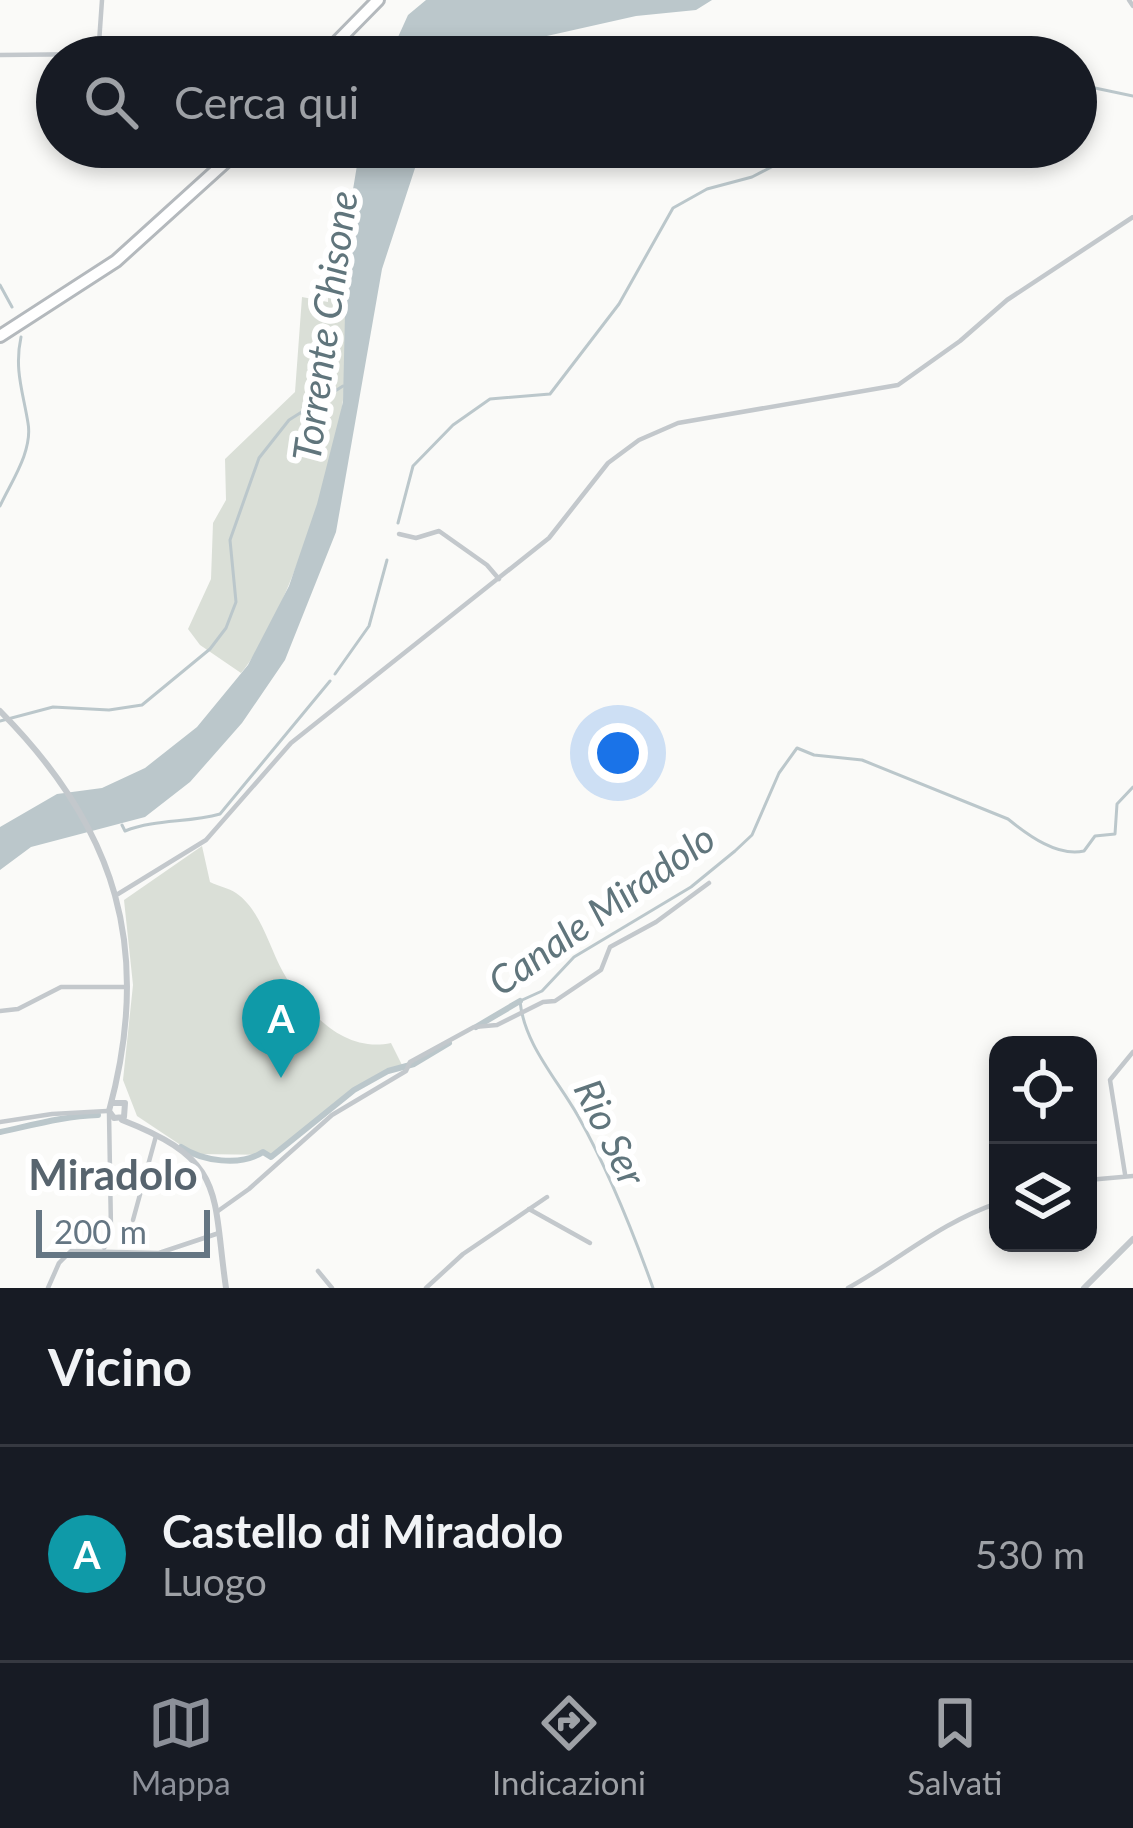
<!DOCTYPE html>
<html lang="it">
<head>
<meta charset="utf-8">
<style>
	:root { --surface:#171b24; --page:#20242c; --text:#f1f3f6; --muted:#9ea1a6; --line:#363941; --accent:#8c9099 }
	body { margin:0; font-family:Lato,sans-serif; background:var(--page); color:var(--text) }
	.controls { position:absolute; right:36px; bottom:36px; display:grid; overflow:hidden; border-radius:24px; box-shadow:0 6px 18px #0003 }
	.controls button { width:108px; height:108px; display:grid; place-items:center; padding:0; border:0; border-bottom:3px solid var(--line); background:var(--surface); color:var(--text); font:60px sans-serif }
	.scale { position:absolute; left:36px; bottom:30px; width:174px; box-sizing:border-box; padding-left:12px; border:6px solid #657683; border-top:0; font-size:33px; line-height:42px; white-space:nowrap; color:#657683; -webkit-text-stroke:9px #fff; paint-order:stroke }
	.you { position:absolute; left:618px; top:753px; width:42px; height:42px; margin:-30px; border:9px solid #fff; border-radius:50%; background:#1a73e8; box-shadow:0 0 0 18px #1a73e833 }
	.badge { display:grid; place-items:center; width:78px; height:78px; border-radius:50%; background:var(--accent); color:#fff; font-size:39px; font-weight:700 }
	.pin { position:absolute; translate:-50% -99px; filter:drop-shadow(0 3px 6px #0008) }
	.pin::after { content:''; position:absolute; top:63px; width:42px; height:36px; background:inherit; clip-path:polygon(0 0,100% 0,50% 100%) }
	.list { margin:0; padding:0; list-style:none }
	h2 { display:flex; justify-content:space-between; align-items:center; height:156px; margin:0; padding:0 48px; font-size:51px }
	h2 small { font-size:39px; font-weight:400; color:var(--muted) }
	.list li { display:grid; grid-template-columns:78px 1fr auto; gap:36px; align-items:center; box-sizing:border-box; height:216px; padding:0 48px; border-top:3px solid var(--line) }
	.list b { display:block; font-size:45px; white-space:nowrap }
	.list p { margin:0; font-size:39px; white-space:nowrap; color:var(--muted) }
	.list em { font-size:39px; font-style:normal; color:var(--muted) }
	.icon { flex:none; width:66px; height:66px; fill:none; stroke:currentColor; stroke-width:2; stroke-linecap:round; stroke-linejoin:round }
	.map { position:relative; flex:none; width:1133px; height:1288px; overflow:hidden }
	.search { position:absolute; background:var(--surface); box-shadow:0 6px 18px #0003; left:36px; right:36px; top:36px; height:132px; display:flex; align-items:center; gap:30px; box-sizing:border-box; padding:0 42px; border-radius:66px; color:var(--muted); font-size:45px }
	.sheet { height:372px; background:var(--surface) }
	nav { display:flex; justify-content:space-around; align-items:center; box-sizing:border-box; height:168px; border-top:3px solid var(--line); background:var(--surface); font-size:33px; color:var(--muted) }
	nav a { display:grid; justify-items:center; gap:6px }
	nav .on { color:var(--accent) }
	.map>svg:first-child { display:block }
</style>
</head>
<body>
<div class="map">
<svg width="1133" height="1288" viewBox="0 0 1133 1288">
	<rect width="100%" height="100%" fill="#fafaf8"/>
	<g fill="#dadfd7">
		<path d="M 347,226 C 346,283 350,343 343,400 C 335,467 284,622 241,673 L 200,645 L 188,629 L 211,579 L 213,523 L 226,500 L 225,459 L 295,392 L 302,297 L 328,302 L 329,257 Z"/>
		<path d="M 202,846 L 210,882 C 218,886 229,888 236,893 C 261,910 269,947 283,972 C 306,1012 343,1053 391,1043 L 402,1065 L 351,1094 L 272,1155 L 194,1154 L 137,1116 L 123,1080 L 133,985 L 124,900 Z"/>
	</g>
	<g fill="#bbc7cb">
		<path d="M 426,0 L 712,0 L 696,10 L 636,16 L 529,40 L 511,57 L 389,57 L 408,15 Z"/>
		<path d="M 360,147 L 429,147 L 418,159 L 382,269 L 336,532 L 285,660 L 242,723 L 190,782 L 145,817 L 31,847 L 0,870 L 0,827 L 57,794 L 102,788 L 145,768 L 197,727 L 248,665 L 289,586 L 317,504 L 343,402 L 347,226 Z"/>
	</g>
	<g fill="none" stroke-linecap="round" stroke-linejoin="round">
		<g stroke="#bbc7cb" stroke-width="3">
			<path d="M 1076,84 L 1133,96"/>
			<path d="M 0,285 L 12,307"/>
			<path d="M 0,506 C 11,482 33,451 28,423 C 23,392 14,369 21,337"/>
			<path d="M 398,523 L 413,466 L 453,425 L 490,399 L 550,394 L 619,304 L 673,208 L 707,189 L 752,177 L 810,147"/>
			<path d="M 335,674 L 369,626 L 387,560"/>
			<path d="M 0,721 L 53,707 L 109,710 L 142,705 L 210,649 L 226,628 L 236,602 L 230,540 L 259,458 L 289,420 L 343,386"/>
			<path d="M 122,825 L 125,831 C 156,819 188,823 220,814 L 330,681"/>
			<path d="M 653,1288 C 632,1229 609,1171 578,1116 C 557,1079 524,1044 520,1001 L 542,991 L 574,957 L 691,887 L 735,851 L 752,835 L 779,773 L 797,748 L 814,755 L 862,760 L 1008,819 C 1029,836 1058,857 1084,851 L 1095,836 L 1115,834 L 1117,804 L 1133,787"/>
		</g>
		<g stroke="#bbc7cb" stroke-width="6">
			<path d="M 476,1027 L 520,1001"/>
			<path d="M 0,1132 C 33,1125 65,1116 98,1115"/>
			<path d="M 181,1147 C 202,1161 240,1167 263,1152 L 271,1157 L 354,1090 L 388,1071 L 414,1064 L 449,1043"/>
		</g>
		<g stroke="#b4b9bd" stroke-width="16">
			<g id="trunk">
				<path d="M 322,57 L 378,0"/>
				<path d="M 0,336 L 116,261 L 242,147"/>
			</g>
		</g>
		<g stroke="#c3c8cc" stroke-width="4.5">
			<path d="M 1129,0 L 1133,6"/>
			<path d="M 0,55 L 98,54"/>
			<path d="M 98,57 L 102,0"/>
			<path d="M 399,534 L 416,538 L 439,531 L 487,565 L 499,579"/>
			<path d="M 118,894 L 206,840 L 291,743 L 549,538 L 608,463 L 639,440 L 678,423 L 898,385 L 960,341 L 1007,300 L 1133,217"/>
			<path d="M 0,1011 L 18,1009 L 61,987 L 127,987"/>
			<path d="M 0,1122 L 52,1114 L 107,1111"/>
			<path d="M 1125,1174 L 1110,1080 L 1133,1052"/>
			<path d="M 1088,1180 L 1133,1176"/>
			<path d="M 529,1209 L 590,1243"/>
			<path d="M 218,1211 L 249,1189 L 332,1115 L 406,1071 L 410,1062 L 474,1027 L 497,1025 L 543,1002 L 555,1001 L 601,970 L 610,947 L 656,922 L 709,883"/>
			<path d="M 133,1220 L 156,1136"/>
			<path d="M 104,1248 L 110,1239 L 111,1230 L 109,1113"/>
			<path d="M 318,1271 L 332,1288"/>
			<path d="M 48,1288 L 59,1263 L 71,1251 L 159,1253 L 219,1233"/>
			<path d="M 426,1288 L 463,1254 L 547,1197"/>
			<path d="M 848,1288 C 899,1260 941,1222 998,1203"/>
		</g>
		<g stroke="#c3c8cc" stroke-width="6">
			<path d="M 0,711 C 117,829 153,950 109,1111 L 114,1118 L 124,1117 L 125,1103 L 111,1103"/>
			<path d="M 122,1120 C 227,1161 212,1192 226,1288"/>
			<path d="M 1084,1288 L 1133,1239"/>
		</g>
		<use href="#trunk" stroke="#fff" stroke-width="10"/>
	</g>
	<g text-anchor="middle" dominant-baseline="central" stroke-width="12" stroke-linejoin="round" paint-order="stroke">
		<g font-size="39" font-style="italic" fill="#60757c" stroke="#fff">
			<text transform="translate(324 326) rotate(-82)">Torrente Chisone</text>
			<text transform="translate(601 909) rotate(-35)">Canale Miradolo</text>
			<text transform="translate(611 1132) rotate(64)">Rio Ser</text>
		</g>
		<g font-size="42" font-weight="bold" fill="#57646e" stroke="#fff">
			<text x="113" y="1174">Miradolo</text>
		</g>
	</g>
</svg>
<div class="controls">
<button><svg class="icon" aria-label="locate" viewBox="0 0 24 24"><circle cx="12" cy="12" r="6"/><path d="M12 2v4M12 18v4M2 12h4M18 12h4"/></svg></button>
<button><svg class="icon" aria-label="layers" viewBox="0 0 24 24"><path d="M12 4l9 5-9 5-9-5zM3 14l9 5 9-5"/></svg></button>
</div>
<div class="scale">200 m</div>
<div class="you"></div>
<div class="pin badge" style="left:281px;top:1078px;background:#0f9aa8">A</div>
<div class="search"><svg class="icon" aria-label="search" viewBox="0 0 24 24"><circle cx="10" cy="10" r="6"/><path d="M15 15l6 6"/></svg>Cerca qui</div>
</div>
<section class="sheet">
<h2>Vicino<small></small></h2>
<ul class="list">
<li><span class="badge" style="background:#0f9aa8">A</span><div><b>Castello di Miradolo</b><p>Luogo</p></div><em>530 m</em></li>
</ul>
</section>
<nav>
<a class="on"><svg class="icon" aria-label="map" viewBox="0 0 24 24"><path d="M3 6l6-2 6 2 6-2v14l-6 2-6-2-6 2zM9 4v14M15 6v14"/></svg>Mappa</a>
<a><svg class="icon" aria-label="directions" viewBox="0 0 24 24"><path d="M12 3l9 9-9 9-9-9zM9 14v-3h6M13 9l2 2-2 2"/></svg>Indicazioni</a>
<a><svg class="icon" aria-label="saved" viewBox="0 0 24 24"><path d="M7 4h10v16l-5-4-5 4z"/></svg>Salvati</a>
</nav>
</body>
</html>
